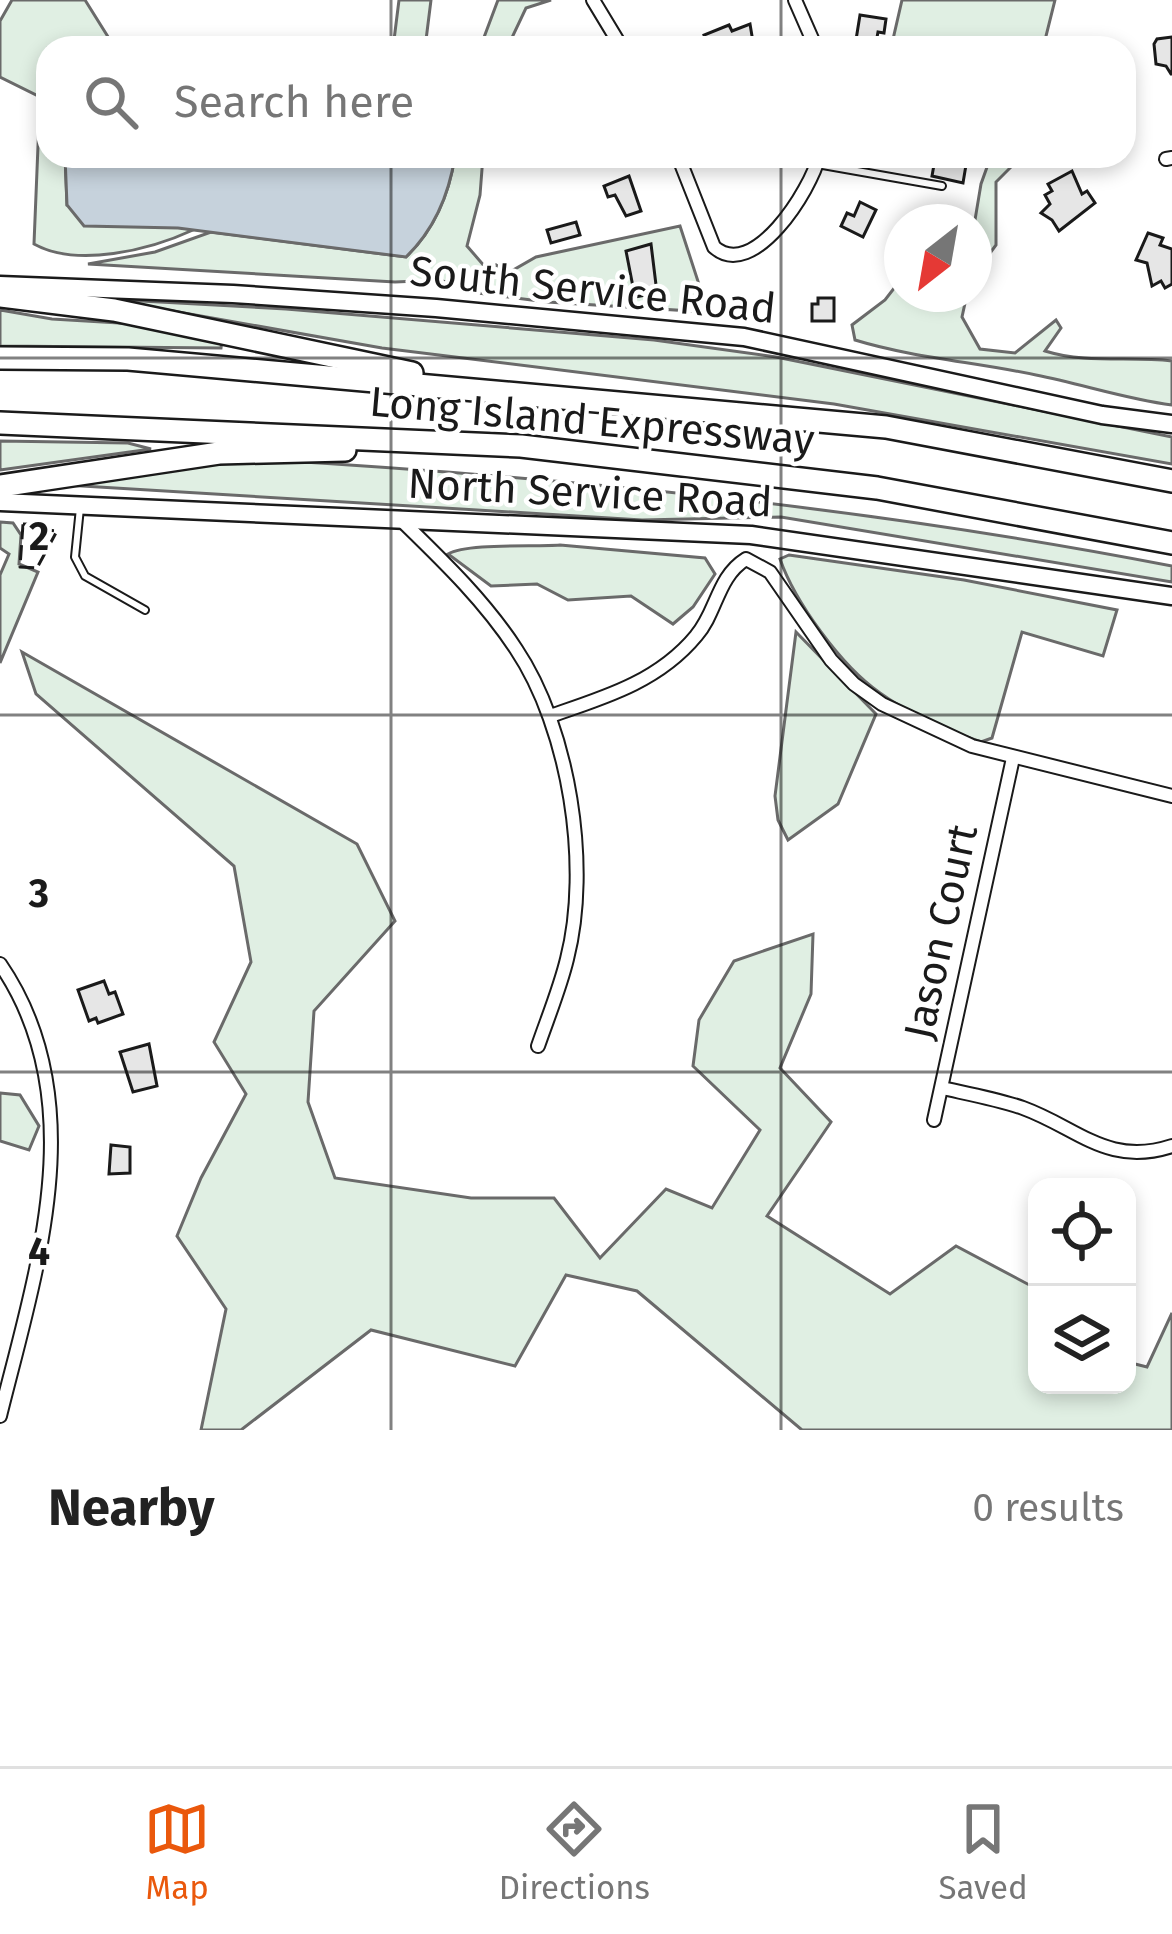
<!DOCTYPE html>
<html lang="en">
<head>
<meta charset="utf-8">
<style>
	:root { --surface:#fff; --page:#f6f6f6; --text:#222; --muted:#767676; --line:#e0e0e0; --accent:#ea580c }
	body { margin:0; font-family:"Fira Sans",sans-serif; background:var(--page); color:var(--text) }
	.controls { position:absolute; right:36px; bottom:36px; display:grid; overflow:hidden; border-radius:24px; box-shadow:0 6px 18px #0003 }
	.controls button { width:108px; height:108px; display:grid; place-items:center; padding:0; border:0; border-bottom:3px solid var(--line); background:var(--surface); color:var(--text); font:60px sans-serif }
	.compass { position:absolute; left:884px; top:204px; width:108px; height:108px; border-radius:50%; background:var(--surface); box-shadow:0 6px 18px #0003; rotate:211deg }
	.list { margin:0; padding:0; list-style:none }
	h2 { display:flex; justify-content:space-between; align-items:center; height:156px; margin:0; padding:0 48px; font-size:51px }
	h2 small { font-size:39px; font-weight:400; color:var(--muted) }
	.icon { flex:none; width:66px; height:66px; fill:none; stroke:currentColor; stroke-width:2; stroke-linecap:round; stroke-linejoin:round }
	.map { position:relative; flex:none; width:1172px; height:1430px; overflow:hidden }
	.search { position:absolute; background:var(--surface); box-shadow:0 6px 18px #0003; left:36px; right:36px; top:36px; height:132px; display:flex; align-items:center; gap:30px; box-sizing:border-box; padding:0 42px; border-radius:36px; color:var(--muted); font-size:45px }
	.sheet { height:336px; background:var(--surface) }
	nav { display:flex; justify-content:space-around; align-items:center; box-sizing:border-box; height:168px; border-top:3px solid var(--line); background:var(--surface); font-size:33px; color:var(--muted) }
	nav a { display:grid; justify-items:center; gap:6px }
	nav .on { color:var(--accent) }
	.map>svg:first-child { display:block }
</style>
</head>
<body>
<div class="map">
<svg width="1172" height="1430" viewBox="0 0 1172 1430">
	<rect width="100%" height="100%" fill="#fff"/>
	<g fill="#e0efe3" stroke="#6a6a6a" stroke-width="3">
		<path d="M 12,0 L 85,0 L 115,48 L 48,48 L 48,156 L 65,156 L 67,205 L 193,230 C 150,250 77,268 34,244 L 40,97 L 0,77 L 0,21 Z"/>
		<path d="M 399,0 L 431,0 L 425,48 L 393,48 Z"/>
		<path d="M 498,0 L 551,0 L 526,8 L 507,48 L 480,48 Z"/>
		<path d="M 902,0 L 1055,0 L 1043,48 L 891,48 Z"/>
		<path d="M 455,156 L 483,156 L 480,195 L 467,246 L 486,268 L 496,265 L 508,273 L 536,257 L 680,226 L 708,312 L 547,302 L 478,293 L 440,280 L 395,282 L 88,264 L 155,252 L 211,232 L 406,257 C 435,229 449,195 455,156 Z"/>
		<path d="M 991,156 L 1017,156 L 1013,165 L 996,182 L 996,245 L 974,275 L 974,222 L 916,222 L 941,211 L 975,220 L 981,184 Z"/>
		<path d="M 902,278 L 902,294 L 967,294 L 962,317 L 980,349 L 1015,353 L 1056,320 L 1061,328 L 1045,351 C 1087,364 1129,356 1172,361 L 1172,405 C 1126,399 1082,384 1036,375 C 976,362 914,358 855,340 L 852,325 L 885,300 Z"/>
		<path d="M 105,299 L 286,309 L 654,340 L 776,357 L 1172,437 L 1172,464 L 834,404 L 382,348 Z"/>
		<path d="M 0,310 L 52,319 L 136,324 L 222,340 L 221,348 L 0,346 Z"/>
		<path d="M 0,441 L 128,443 L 151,449 L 0,470 Z"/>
		<path d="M 254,459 C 562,477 869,507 1172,566 L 1172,582 L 781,517 L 642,520 L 49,484 Z"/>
		<path d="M 0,522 L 13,523 L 21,535 L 19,564 L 38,572 L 0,663 L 0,575 L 9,554 L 0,548 Z"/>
		<path d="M 560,545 L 705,558 L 715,574 L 693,607 L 673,624 L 631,596 L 568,600 L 537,584 L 491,586 L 448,554 C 467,543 533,547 560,545 Z"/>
		<path d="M 789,555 L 964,580 L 1117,610 L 1103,656 L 1022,632 L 992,738 L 981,742 C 947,730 909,714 880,693 C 841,666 795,602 780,559 Z"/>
		<path d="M 796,632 L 876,714 L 838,804 L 788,840 L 778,820 L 775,796 Z"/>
		<path d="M 22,652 L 357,844 L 395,921 L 314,1011 L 308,1102 L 335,1178 L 471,1198 L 554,1198 L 600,1258 L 666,1189 L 712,1208 L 760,1130 L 693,1066 L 699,1020 L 734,961 L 813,934 L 811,994 L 780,1068 L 831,1122 L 767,1216 L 890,1294 L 956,1246 L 1037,1289 L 1030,1333 L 1037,1336 L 1037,1385 L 1127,1385 L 1127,1362 L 1147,1367 L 1172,1313 L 1172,1430 L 802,1430 L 637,1291 L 566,1275 L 515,1366 L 371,1330 L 241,1430 L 201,1430 L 226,1309 L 177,1236 L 201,1178 L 246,1094 L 214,1042 L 251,962 L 234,866 L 36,694 Z"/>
		<path d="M 0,1093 L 20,1095 L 39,1126 L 29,1150 L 0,1141 Z"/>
	</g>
	<path fill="#c6d2dc" stroke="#6a6a6a" stroke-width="3" d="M 65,156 L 455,156 C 449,195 435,229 406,257 L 178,228 L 84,226 L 67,205 Z"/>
	<g fill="#e6e6e6" stroke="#1a1a1a" stroke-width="3">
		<path d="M 860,15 L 886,19 L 884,33 L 878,32 L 875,48 L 855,46 Z"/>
		<path d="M 750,24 L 754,48 L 735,48 L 733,42 L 709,48 L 704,35 L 729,25 L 732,31 Z"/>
		<path d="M 1172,37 L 1172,74 L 1171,74 L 1166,66 L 1156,64 L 1154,44 L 1157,39 Z"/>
		<path d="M 935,159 L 966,165 L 963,183 L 932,176 Z"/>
		<path d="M 1072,171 L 1082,194 L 1087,191 L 1095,203 L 1059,231 L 1052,220 L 1041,213 L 1050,204 L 1045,195 L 1052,191 L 1048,184 Z"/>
		<path d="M 629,176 L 641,211 L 626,216 L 615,195 L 608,197 L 604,186 Z"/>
		<path d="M 860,202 L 876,210 L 863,237 L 841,226 L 847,213 L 854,216 Z"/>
		<path d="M 576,222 L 580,235 L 551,243 L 547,230 Z"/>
		<path d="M 1148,233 L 1163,238 L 1160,245 L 1172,249 L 1172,284 L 1165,288 L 1161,281 L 1152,286 L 1147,263 L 1136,260 Z"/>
		<path d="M 651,244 L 657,293 L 635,297 L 626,251 Z"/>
		<path d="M 818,298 L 834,298 L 834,321 L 812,321 L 812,304 L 818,304 Z"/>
		<path d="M 104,981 L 109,994 L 115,992 L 123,1014 L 98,1023 L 96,1018 L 89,1021 L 78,990 Z"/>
		<path d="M 149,1044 L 157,1086 L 133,1092 L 120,1052 Z"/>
		<path d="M 111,1145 L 130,1147 L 130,1173 L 109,1174 Z"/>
	</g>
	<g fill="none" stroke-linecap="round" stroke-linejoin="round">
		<g stroke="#1a1a1a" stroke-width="10">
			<g id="service">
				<path d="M 817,164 L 942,186"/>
				<path d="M 80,508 L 75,557 L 85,576 L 145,610"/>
			</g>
		</g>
		<g stroke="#1a1a1a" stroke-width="16">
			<g id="minor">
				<path d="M 593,0 L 622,48"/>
				<path d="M 795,0 L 816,48"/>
				<path d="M 678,156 L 714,247 C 753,282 811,190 819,156"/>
				<path d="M 1166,159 L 1172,158"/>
				<path d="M 400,519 C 442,560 484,600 516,649 C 569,728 591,866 567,959 C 560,988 548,1017 538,1046"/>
				<path d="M 550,716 C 603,698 658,682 696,636 C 717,612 717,577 746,559 L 770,572 L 831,660 L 854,684 L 882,704 L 972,746 L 1172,796"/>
				<path d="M 0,964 C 94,1101 36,1271 0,1416"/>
				<path d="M 942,1088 C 969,1094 997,1099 1023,1108 C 1078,1128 1108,1167 1172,1146"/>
				<path d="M 934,1120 L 1013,758"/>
			</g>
		</g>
		<g stroke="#1a1a1a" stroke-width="21">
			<g id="secondary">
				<path d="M 0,285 L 233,294 L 436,308 L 744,337 L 1102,415 L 1172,424"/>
				<path d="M 0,502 L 751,535 L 1172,596"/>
			</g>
		</g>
		<g stroke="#1a1a1a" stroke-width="26">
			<g id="motorway">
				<path d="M 0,296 L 114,310 L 412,373"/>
				<path d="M 0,358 L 128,359 L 886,427 L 1172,481"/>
				<path d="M 0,423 L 521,446 L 877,488 L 1172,543"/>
				<path d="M 0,486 L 219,453 L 345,450"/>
			</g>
		</g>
		<use href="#service" stroke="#fff" stroke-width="6"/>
		<use href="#minor" stroke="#fff" stroke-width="12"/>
		<use href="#secondary" stroke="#fff" stroke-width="16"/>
		<use href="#motorway" stroke="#fff" stroke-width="21"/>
		<path stroke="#1a1a1a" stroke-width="3" stroke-dasharray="15 6" stroke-linecap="butt" d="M 23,524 L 48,525 L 48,530 L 57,531 L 37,568 L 20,567 Z"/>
	</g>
	<path fill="none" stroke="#1a1a1a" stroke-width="3" stroke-opacity="0.55" d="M 391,0 L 391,48M 781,0 L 781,48M 391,156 L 391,1430M 781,156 L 781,1430M 0,358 L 1172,358M 0,715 L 1172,715M 0,1072 L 1172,1072"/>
	<g text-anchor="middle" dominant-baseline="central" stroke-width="9" stroke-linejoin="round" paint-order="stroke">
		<g font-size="42" fill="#1a1a1a" stroke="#fff">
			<text transform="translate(593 290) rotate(6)">South Service Road</text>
			<text transform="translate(592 421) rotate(5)">Long Island Expressway</text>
			<text transform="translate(590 493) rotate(3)">North Service Road</text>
			<text transform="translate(941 932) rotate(-78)">Jason Court</text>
		</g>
	</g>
	<g font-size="39" text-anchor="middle" font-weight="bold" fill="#1a1a1a" stroke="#fff" stroke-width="9" stroke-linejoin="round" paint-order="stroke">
		<text x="39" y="550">2</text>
		<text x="39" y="907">3</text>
		<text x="39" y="1265">4</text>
	</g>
</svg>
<div class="controls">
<button><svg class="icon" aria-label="locate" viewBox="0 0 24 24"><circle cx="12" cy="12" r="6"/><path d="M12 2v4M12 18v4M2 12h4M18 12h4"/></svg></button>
<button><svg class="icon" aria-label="layers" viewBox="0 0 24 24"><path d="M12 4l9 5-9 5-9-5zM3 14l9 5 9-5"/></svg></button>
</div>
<svg class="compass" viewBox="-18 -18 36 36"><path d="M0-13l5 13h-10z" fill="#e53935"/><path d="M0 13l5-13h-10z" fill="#767676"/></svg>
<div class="search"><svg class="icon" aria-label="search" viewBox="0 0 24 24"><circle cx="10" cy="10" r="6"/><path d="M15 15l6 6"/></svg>Search here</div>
</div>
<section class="sheet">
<h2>Nearby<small>0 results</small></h2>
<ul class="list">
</ul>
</section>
<nav>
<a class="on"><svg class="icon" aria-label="map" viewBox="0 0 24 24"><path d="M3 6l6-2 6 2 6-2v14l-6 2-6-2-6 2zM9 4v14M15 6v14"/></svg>Map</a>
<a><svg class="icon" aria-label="directions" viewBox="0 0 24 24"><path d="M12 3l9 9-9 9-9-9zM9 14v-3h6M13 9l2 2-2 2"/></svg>Directions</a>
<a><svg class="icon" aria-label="saved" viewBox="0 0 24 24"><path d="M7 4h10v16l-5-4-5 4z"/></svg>Saved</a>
</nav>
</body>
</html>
